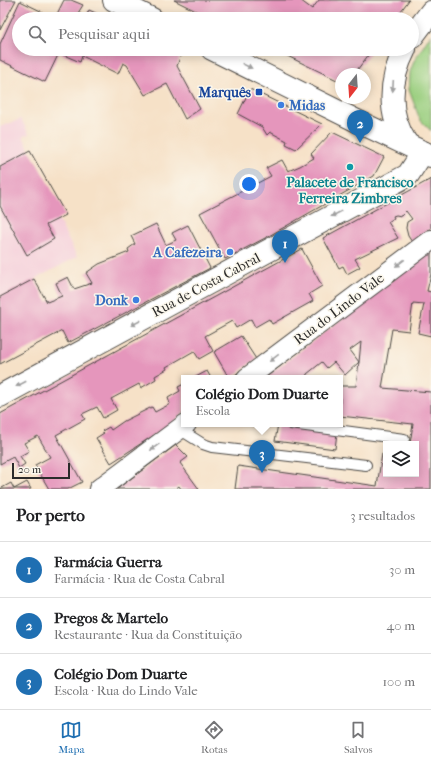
<!DOCTYPE html>
<html lang="pt">
<head>
<meta charset="utf-8">
<style>
	:root { --surface:#fff; --page:#f2f2f2; --text:#202124; --muted:#757577; --line:#e0e0e0; --accent:#1f6fb2 }
	body { margin:0; font-family:"IM FELL French Canon",serif; background:var(--page); color:var(--text) }
	.controls { position:absolute; right:12px; bottom:12px; display:grid; overflow:hidden; border-radius:0px; box-shadow:0 2px 10px #0003 }
	.controls button { width:36px; height:36px; display:grid; place-items:center; padding:0; border:0; border-bottom:1px solid var(--line); background:var(--surface); color:var(--text); font:20px sans-serif }
	.compass { position:absolute; left:335px; top:68px; width:36px; height:36px; border-radius:50%; background:var(--surface); box-shadow:0 2px 10px #0003; rotate:197deg }
	.scale { position:absolute; left:12px; bottom:10px; width:58px; box-sizing:border-box; padding-left:4px; border:2px solid #2b2b2b; border-top:0; font-size:11px; line-height:14px; white-space:nowrap; color:#2b2b2b; -webkit-text-stroke:3px #fbf7ec; paint-order:stroke }
	.you { position:absolute; left:249px; top:184px; width:14px; height:14px; margin:-10px; border:3px solid #fff; border-radius:50%; background:#1a73e8; box-shadow:0 0 0 6px #1a73e833 }
	.badge { display:grid; place-items:center; width:26px; height:26px; border-radius:50%; background:var(--accent); color:#fff; font-size:13px; font-weight:700 }
	.pin { position:absolute; translate:-50% -33px; filter:drop-shadow(0 1px 2px #0008) }
	.pin::after { content:''; position:absolute; top:21px; width:14px; height:12px; background:inherit; clip-path:polygon(0 0,100% 0,50% 100%) }
	.popup { position:absolute; left:181px; top:375px; width:162px; height:52px; box-sizing:border-box; display:grid; place-content:center; border-radius:0px; background:var(--surface); filter:drop-shadow(0 1px 3px #0005); font-size:13px; white-space:nowrap; color:var(--muted) }
	.popup b { font-size:15px; color:var(--text) }
	.popup::after { content:''; position:absolute; left:50%; top:100%; margin-left:-8px; border:8px solid transparent; border-top-color:var(--surface) }
	.list { margin:0; padding:0; list-style:none }
	h2 { display:flex; justify-content:space-between; align-items:center; height:52px; margin:0; padding:0 16px; font-size:17px }
	h2 small { font-size:13px; font-weight:400; color:var(--muted) }
	.list li { display:grid; grid-template-columns:26px 1fr auto; gap:12px; align-items:center; box-sizing:border-box; height:56px; padding:0 16px; border-top:1px solid var(--line) }
	.list b { display:block; font-size:15px; white-space:nowrap }
	.list p { margin:0; font-size:13px; white-space:nowrap; color:var(--muted) }
	.list em { font-size:13px; font-style:normal; color:var(--muted) }
	.icon { flex:none; width:22px; height:22px; fill:none; stroke:currentColor; stroke-width:2; stroke-linecap:round; stroke-linejoin:round }
	.map { position:relative; flex:none; width:431px; height:489px; overflow:hidden }
	.search { position:absolute; background:var(--surface); box-shadow:0 2px 10px #0003; left:12px; right:12px; top:12px; height:44px; display:flex; align-items:center; gap:10px; box-sizing:border-box; padding:0 14px; border-radius:22px; color:var(--muted); font-size:15px }
	.sheet { height:220px; background:var(--surface) }
	nav { display:flex; justify-content:space-around; align-items:center; box-sizing:border-box; height:56px; border-top:1px solid var(--line); background:var(--surface); font-size:11px; color:var(--muted) }
	nav a { display:grid; justify-items:center; gap:2px }
	nav .on { color:var(--accent) }
	.map>svg:first-child { display:block }
</style>
</head>
<body>
<div class="map">
<svg width="431" height="489" viewBox="0 0 431 489">
	<rect width="100%" height="100%" fill="#fbf7ec"/>
	<filter id="ink" filterUnits="userSpaceOnUse"><feTurbulence type="fractalNoise" baseFrequency=".025" numOctaves="2"/><feDisplacementMap in="SourceGraphic" scale="8" xChannelSelector="R" yChannelSelector="G"/><feConvolveMatrix kernelMatrix="1 2 1 2 8 2 1 2 1" color-interpolation-filters="sRGB"/></filter>
	<filter id="wash" filterUnits="userSpaceOnUse"><feTurbulence type="fractalNoise" baseFrequency=".012" numOctaves="4" result="noise"/><feDisplacementMap in="SourceGraphic" scale="16" xChannelSelector="R" yChannelSelector="G"/><feGaussianBlur stdDeviation="0.9" result="paint"/><feColorMatrix in="noise" values="0 0 0 0 0 0 0 0 0 0 0 0 0 0 0 0 0 1.4 0 .05"/><feComposite in="paint" operator="in"/></filter>
	<g filter="url(#wash)">
		<rect width="100%" height="100%" fill="#f6e1c7"/>
		<path fill="#f5cfda" d="M 21,119 L 29,134 L 23,136 L 30,151 L 66,215 L 58,219 L 77,257 L 35,279 L 62,331 L 0,364 L 0,127 Z"/>
		<path fill="#99ce7e" stroke="#627c54" d="M 431,34 L 431,131 L 420,120 L 409,90 L 410,72 L 414,61 Z"/>
		<g id="blocks">
			<g fill="#e596bc">
				<path d="M 0,0 L 16,0 L 0,30 Z"/>
				<path d="M 64,0 L 71,0 L 83,5 L 78,13 L 86,16 L 89,10 L 109,19 L 19,19 L 19,49 L 170,49 L 181,54 L 177,66 L 200,109 L 185,119 L 167,84 L 145,95 L 127,65 L 123,63 L 118,74 L 82,56 L 80,62 L 59,53 L 45,82 L 0,60 L 0,44 L 20,1 L 55,18 Z"/>
				<path d="M 174,0 L 300,0 L 312,9 L 319,0 L 409,0 L 395,19 L 212,19 Z"/>
				<path d="M 273,49 L 373,49 L 354,74 L 341,74 L 341,82 Z"/>
				<path d="M 250,89 L 322,124 L 296,149 L 286,144 L 287,141 L 270,132 L 267,135 L 262,127 L 238,114 Z"/>
				<path d="M 332,132 L 384,157 L 374,176 L 267,237 L 225,259 L 200,213 L 271,176 L 266,168 L 282,160 L 288,171 L 300,166 L 314,158 L 311,154 Z"/>
				<path d="M 30,151 L 66,215 L 46,225 L 54,239 L 27,255 L 0,206 L 0,167 Z"/>
				<path d="M 431,179 L 431,228 L 412,242 L 408,236 L 406,228 L 407,222 L 412,219 L 406,211 L 401,216 L 396,215 L 393,216 L 394,218 L 388,222 L 398,238 L 355,259 L 360,267 L 347,274 L 343,266 L 339,268 L 323,238 Z"/>
				<path d="M 156,224 L 166,245 L 176,240 L 172,233 L 188,225 L 210,268 L 68,343 L 62,331 L 0,364 L 0,297 L 34,279 L 47,302 L 62,296 L 56,283 L 68,277 L 74,289 L 92,283 L 86,273 L 99,264 L 129,252 L 128,249 L 135,244 L 131,236 Z"/>
				<path d="M 302,249 L 322,286 L 309,294 L 313,301 L 272,324 L 269,319 L 255,327 L 251,319 L 236,328 L 232,321 L 205,336 L 213,351 L 199,359 L 194,351 L 166,367 L 167,369 L 155,376 L 156,379 L 141,388 L 139,384 L 111,399 L 117,410 L 103,418 L 97,407 L 82,414 L 85,419 L 56,435 L 82,482 L 68,489 L 49,489 L 35,465 L 50,457 L 38,436 L 24,443 L 29,451 L 20,456 L 25,464 L 19,468 L 13,457 L 0,464 L 0,414 Z"/>
				<path d="M 431,250 L 431,274 L 427,291 L 431,292 L 431,336 L 418,333 L 424,304 L 413,303 L 409,331 L 392,329 L 382,388 L 431,392 L 431,489 L 235,489 L 238,466 L 377,486 L 382,454 L 386,454 L 386,474 L 416,474 L 416,444 L 410,444 L 413,424 L 340,416 L 340,386 L 356,386 L 359,362 L 361,342 L 350,350 L 359,362 L 345,375 L 334,362 L 327,368 L 322,362 L 307,374 L 306,378 L 265,378 Z"/>
				<path d="M 241,336 L 256,359 L 231,378 L 229,378 L 214,352 Z"/>
				<path d="M 207,371 L 211,378 L 194,378 Z"/>
				<path d="M 184,384 L 184,413 L 165,428 L 111,463 L 96,438 L 104,433 L 102,431 L 109,427 L 111,430 L 124,421 L 152,407 L 155,412 L 170,404 L 168,398 L 180,391 L 178,387 Z"/>
				<path d="M 278,424 L 338,424 L 335,449 L 275,441 Z"/>
				<path d="M 176,445 L 188,457 L 180,463 L 199,489 L 181,489 L 179,486 L 175,489 L 117,489 Z"/>
				<path d="M 27,482 L 31,489 L 14,489 Z"/>
				<path d="M 11,483 L 14,489 L 0,489 Z"/>
			</g>
		</g>
	</g>
	<g filter="url(#ink)">
		<use href="#blocks" fill-opacity="0" stroke="#494642" stroke-width="1"/>
		<g fill="none" stroke-linecap="round" stroke-linejoin="round">
			<g stroke="#494642" stroke-width="12">
				<g id="lane">
					<path d="M 291,424 L 404,439"/>
					<path d="M 179,429 L 203,444 L 212,447 L 366,465"/>
				</g>
			</g>
			<g stroke="#494642" stroke-width="22">
				<g id="street">
					<path d="M 247,378 L 431,240"/>
					<path d="M 99,489 L 186,424"/>
				</g>
			</g>
			<g stroke="#494642" stroke-width="24">
				<g id="secondary">
					<path d="M 114,0 L 152,19"/>
					<path d="M 412,37 L 431,12"/>
					<path d="M 212,49 L 359,122 L 431,156"/>
					<path d="M 405,49 C 389,80 387,114 407,144"/>
					<path d="M 0,396 L 408,175 L 423,152"/>
				</g>
			</g>
			<use href="#lane" stroke="#fff" stroke-width="10"/>
			<use href="#street" stroke="#fff" stroke-width="20"/>
			<use href="#secondary" stroke="#fff" stroke-width="22"/>
		</g>
		<defs><path id="oneway-solid" d="M-6-.8H1V-3.2L6.5 0L1 3.2V.8H-6Z"/></defs>
		<g fill="#a0a0a0">
			<use href="#oneway-solid" transform="translate(247 66) rotate(26)"/>
			<use href="#oneway-solid" transform="translate(393 86) rotate(93)"/>
			<use href="#oneway-solid" transform="translate(336 214) rotate(152)"/>
			<use href="#oneway-solid" transform="translate(400 263) rotate(143)"/>
			<use href="#oneway-solid" transform="translate(136 323) rotate(152)"/>
			<use href="#oneway-solid" transform="translate(274 358) rotate(143)"/>
			<use href="#oneway-solid" transform="translate(21 384) rotate(152)"/>
			<use href="#oneway-solid" transform="translate(155 447) rotate(143)"/>
		</g>
	</g>
	<rect fill="#1a4fb4" stroke="#fbf7ec" stroke-width="1.5" x="255" y="88" width="8" height="8" rx="2"/>
	<g fill="#3f7fe0" stroke="#fbf7ec" stroke-width="1.5">
		<circle cx="281" cy="105" r="4"/>
		<circle cx="230" cy="252" r="4"/>
		<circle cx="136" cy="300" r="4"/>
	</g>
	<circle fill="#0f9aa8" stroke="#fbf7ec" stroke-width="1.5" cx="350" cy="167" r="4"/>
	<g text-anchor="middle" dominant-baseline="central" stroke-width="3" stroke-linejoin="round" paint-order="stroke">
		<g font-size="14" font-weight="bold" fill="#164399" stroke="#fbf7ec" text-anchor="end">
			<text x="251" y="92">Marquês</text>
		</g>
		<g font-size="14" font-weight="bold" fill="#366cbe" stroke="#fbf7ec" text-anchor="end">
			<text x="289" y="105" text-anchor="start">Midas</text>
			<text x="222" y="252">A Cafezeira</text>
			<text x="128" y="300">Donk</text>
		</g>
		<g font-size="14" font-weight="bold" fill="#0d838f" stroke="#fbf7ec">
			<text x="350" y="182">Palacete de Francisco<tspan x="350" dy="16">Ferreira Zimbres</tspan></text>
		</g>
		<g font-size="14" fill="#2b2b2b" stroke="#fbf7ec">
			<text transform="translate(206 285) rotate(-28)">Rua de Costa Cabral</text>
			<text transform="translate(339 309) rotate(-37)">Rua do Lindo Vale</text>
		</g>
	</g>
</svg>
<div class="controls">
<button><svg class="icon" aria-label="layers" viewBox="0 0 24 24"><path d="M12 4l9 5-9 5-9-5zM3 14l9 5 9-5"/></svg></button>
</div>
<svg class="compass" viewBox="-18 -18 36 36"><path d="M0-13l5 13h-10z" fill="#e53935"/><path d="M0 13l5-13h-10z" fill="#757577"/></svg>
<div class="scale">20 m</div>
<div class="you"></div>
<div class="pin badge" style="left:285px;top:263px">1</div>
<div class="pin badge" style="left:360px;top:143px">2</div>
<div class="pin badge" style="left:262px;top:473px">3</div>
<div class="popup"><b>Colégio Dom Duarte</b>Escola</div>
<div class="search"><svg class="icon" aria-label="search" viewBox="0 0 24 24"><circle cx="10" cy="10" r="6"/><path d="M15 15l6 6"/></svg>Pesquisar aqui</div>
</div>
<section class="sheet">
<h2>Por perto<small>3 resultados</small></h2>
<ul class="list">
<li><span class="badge">1</span><div><b>Farmácia Guerra</b><p>Farmácia · Rua de Costa Cabral</p></div><em>30 m</em></li>
<li><span class="badge">2</span><div><b>Pregos &amp; Martelo</b><p>Restaurante · Rua da Constituição</p></div><em>40 m</em></li>
<li><span class="badge">3</span><div><b>Colégio Dom Duarte</b><p>Escola · Rua do Lindo Vale</p></div><em>100 m</em></li>
</ul>
</section>
<nav>
<a class="on"><svg class="icon" aria-label="map" viewBox="0 0 24 24"><path d="M3 6l6-2 6 2 6-2v14l-6 2-6-2-6 2zM9 4v14M15 6v14"/></svg>Mapa</a>
<a><svg class="icon" aria-label="directions" viewBox="0 0 24 24"><path d="M12 3l9 9-9 9-9-9zM9 14v-3h6M13 9l2 2-2 2"/></svg>Rotas</a>
<a><svg class="icon" aria-label="saved" viewBox="0 0 24 24"><path d="M7 4h10v16l-5-4-5 4z"/></svg>Salvos</a>
</nav>
</body>
</html>
